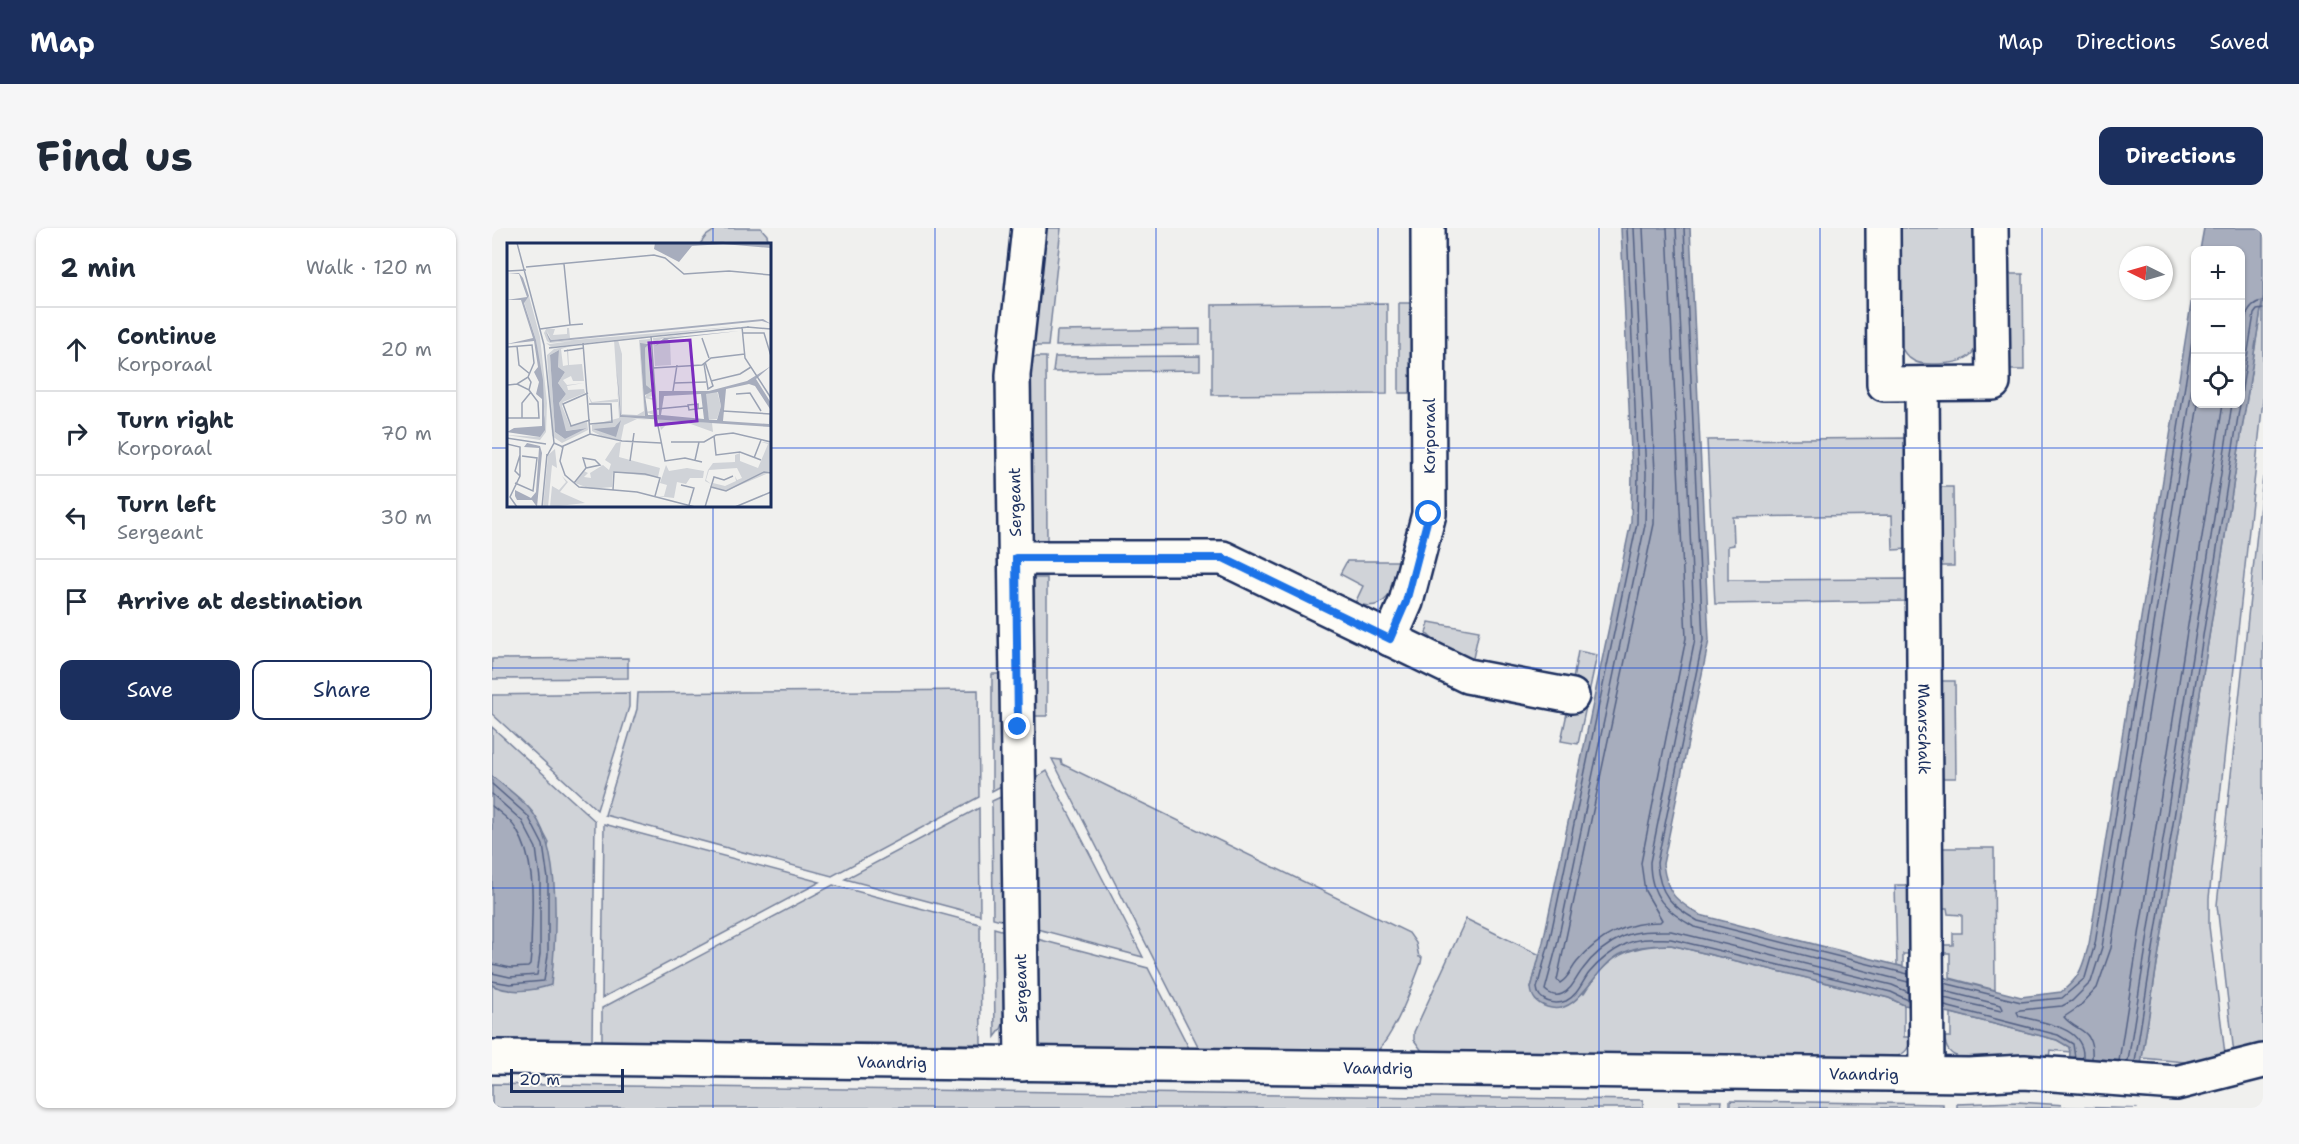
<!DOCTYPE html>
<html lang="en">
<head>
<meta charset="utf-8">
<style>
	:root { --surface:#fff; --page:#f6f6f7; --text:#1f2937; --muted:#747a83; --line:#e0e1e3; --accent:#1b2f5e }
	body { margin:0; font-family:"Shantell Sans",sans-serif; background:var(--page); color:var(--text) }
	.controls { position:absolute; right:18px; top:18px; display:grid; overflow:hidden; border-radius:12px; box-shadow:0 2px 4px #0004 }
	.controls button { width:54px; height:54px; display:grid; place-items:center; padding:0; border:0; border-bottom:2px solid var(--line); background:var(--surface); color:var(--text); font:30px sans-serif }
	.compass { position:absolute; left:1627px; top:18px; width:54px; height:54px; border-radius:50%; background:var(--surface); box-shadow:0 2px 4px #0004; rotate:275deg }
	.scale { position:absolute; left:18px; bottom:15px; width:114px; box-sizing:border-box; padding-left:6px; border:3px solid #1b2f5e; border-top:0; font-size:16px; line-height:21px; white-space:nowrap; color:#1b2f5e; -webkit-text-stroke:4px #fdfcf7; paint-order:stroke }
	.stop { position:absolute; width:18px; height:18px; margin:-14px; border:4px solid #1a73e8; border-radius:50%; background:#fff }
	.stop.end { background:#1a73e8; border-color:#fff; box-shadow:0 2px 6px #0008 }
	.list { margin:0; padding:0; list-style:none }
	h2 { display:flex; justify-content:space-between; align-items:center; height:78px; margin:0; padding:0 24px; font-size:26px }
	h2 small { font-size:20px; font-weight:400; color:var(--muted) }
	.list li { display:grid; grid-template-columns:39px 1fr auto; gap:18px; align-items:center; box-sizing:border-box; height:84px; padding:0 24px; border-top:2px solid var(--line) }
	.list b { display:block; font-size:22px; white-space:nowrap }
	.list p { margin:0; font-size:20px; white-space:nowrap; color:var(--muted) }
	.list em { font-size:20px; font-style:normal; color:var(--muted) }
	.actions { display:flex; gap:12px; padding:18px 24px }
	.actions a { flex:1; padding:14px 0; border:2px solid var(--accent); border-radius:12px; text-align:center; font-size:21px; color:var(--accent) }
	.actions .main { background:var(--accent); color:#fff }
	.icon { flex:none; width:33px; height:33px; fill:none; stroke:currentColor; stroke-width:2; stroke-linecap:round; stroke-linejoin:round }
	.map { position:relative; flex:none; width:1771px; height:880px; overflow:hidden; border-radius:12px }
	header { display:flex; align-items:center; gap:36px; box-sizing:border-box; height:84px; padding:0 30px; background:var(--accent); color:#fff }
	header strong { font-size:28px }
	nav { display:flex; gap:33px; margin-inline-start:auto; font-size:21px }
	.intro { display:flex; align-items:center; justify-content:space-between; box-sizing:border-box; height:144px; padding:0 36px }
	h1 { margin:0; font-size:42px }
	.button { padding:15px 27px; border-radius:12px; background:var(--accent); color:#fff; font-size:21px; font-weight:700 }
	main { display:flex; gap:36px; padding:0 36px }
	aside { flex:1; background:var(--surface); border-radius:12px; box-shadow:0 2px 4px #0004 }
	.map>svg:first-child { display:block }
</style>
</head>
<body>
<header>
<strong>Map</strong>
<nav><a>Map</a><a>Directions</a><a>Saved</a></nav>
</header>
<div class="intro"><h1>Find us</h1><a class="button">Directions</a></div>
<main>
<aside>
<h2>2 min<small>Walk · 120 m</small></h2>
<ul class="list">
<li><svg class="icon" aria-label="ahead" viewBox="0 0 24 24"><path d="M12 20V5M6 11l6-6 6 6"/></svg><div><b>Continue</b><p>Korporaal</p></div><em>20 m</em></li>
<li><svg class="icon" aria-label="right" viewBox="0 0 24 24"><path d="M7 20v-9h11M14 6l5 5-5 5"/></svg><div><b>Turn right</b><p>Korporaal</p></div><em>70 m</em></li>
<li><svg class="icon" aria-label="left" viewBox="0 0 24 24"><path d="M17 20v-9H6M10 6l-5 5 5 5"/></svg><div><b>Turn left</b><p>Sergeant</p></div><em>30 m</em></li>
<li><svg class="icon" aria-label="arrive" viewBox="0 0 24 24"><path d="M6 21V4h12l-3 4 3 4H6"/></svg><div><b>Arrive at destination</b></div></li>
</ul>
<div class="actions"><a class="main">Save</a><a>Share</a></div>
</aside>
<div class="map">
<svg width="1771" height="880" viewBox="0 0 1771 880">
	<rect width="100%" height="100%" fill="#f0f0ee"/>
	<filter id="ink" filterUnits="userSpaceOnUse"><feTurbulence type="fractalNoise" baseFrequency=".0167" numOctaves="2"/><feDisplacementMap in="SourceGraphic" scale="12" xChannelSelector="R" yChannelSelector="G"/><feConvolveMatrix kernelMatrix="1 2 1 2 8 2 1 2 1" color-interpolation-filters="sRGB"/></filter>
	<g filter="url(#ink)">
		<g fill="#d0d3d8" stroke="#76819b" stroke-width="1.5">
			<path d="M 226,0 L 269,0 L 275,7 L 277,15 L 208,16 L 214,8 Z"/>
			<path d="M 553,0 L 569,0 L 556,118 L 540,118 Z"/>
			<path d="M 1405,0 L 1486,0 L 1486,116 C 1478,134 1464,135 1446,136 C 1438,136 1429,137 1422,133 C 1414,129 1410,122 1407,114 Z"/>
			<path d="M 1515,46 L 1531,46 L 1532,142 L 1515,142 Z"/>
			<path d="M 1771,69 L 1771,172 L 1717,670 L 1717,698 L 1733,826 L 1693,834 L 1650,830 Z"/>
			<path d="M 895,75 L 895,166 L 720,167 L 720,77 Z"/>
			<path d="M 907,75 L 921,75 L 922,165 L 907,165 Z"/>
			<path d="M 708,101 L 708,116 L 564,118 L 565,103 Z"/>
			<path d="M 708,128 L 708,142 L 561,144 L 563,129 Z"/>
			<path d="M 538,129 L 554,129 L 555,314 L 539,314 L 537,155 Z"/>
			<path d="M 1415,210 L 1416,321 L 1401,322 L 1400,287 L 1241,289 L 1242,317 L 1236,318 L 1236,352 L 1416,351 L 1416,373 L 1223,376 L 1215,212 Z"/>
			<path d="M 1771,249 L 1771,819 L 1742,826 L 1725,677 Z"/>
			<path d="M 1445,259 L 1461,259 L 1462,338 L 1445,338 Z"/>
			<path d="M 855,333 L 910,333 C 903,357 897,387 863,375 L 871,358 L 848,346 Z"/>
			<path d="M 539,350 L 555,350 L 555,488 L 541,488 Z"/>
			<path d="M 937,394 L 987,403 L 981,430 L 977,431 L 947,417 L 934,405 Z"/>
			<path d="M 1086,423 L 1105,427 L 1086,516 L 1069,513 L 1075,485 L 1079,486 L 1086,453 L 1081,452 Z"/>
			<path d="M 136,430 L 136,450 L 0,451 L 0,431 Z"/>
			<path d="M 500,446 L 511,446 L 511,557 L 500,563 Z"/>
			<path d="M 1446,453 L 1463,453 L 1464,550 L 1447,550 Z"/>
			<path d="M 486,462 L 487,569 L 340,648 L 113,587 L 145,481 L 146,465 Z"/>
			<path d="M 137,465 L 137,479 L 105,582 L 0,486 L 0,467 Z"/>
			<path d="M 0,499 L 103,593 L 100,813 L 0,811 L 0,757 L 4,759 L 57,615 L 41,585 L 0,548 Z"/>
			<path d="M 560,531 L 569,532 L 570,536 L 917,705 L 924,715 L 927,729 L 930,729 L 929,735 C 921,757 900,812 882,826 L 708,822 Z"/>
			<path d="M 555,543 L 651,729 L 545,701 L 542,551 Z"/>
			<path d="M 511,568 L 513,693 L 501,690 L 500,573 Z"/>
			<path d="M 487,580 L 488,687 L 353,651 Z"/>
			<path d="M 112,596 L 328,654 L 110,770 Z"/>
			<path d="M 1448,620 L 1502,620 L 1503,762 L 1458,750 L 1458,725 L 1452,725 L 1450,717 L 1461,717 L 1461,705 L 1470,705 L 1470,687 L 1456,686 L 1455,680 L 1449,680 Z"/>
			<path d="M 341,657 L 488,696 L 489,816 L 110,813 L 110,780 Z"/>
			<path d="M 1403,657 L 1419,657 L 1420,706 L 1417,726 L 1411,726 L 1411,739 L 1405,737 Z"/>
			<path d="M 974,691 L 1048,727 L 1039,760 L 1092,765 C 1115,728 1137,717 1179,717 L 1397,770 L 1412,777 L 1412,809 L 1418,809 C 1419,820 1412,827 1402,829 L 933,827 L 922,812 L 922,804 Z"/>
			<path d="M 502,700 L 513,703 L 514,789 L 509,801 L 503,809 Z"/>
			<path d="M 545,711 L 656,740 L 698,822 L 545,821 Z"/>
			<path d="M 1459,785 L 1565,812 L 1577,819 L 1578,824 L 1558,822 L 1557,830 L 1527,828 L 1470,830 C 1458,827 1453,821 1453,809 L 1459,809 Z"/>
			<path d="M 0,856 L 1151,872 L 1151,880 L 0,880 Z"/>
			<path d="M 1187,873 L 1230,873 L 1229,880 L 1187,880 Z"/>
			<path d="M 1238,873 L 1451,876 L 1451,880 L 1238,880 Z"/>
			<path d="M 1526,874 L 1573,877 L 1573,880 L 1465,880 L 1465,876 Z"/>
		</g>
		<g fill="#a7adbd" stroke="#6f7b97" stroke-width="1.5">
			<path d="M 1129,0 L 1198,0 L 1217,412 L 1171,636 C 1175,666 1183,672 1208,687 L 1529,769 L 1569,764 C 1589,749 1590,739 1597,716 L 1703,51 L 1704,176 L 1748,176 L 1748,22 L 1708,22 L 1712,0 L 1771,0 L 1771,69 L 1650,830 L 1645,880 L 1573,880 L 1578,824 L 1577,819 L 1565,812 L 1459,785 L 1412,777 L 1397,770 L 1179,717 C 1158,717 1140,718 1122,730 C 1100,745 1085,789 1055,779 C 1045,775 1040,771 1039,760 L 1051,714 L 1139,294 L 1140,246 Z"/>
			<path d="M 0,548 C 13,559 31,571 41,585 C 70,624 64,710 59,757 C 41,763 17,766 0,757 Z"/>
		</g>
		<path fill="#f0f0ee" d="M 1574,830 L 1652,837 L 1648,880 L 1570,878 Z"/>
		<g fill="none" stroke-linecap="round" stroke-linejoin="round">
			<g stroke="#536184" stroke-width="1.5">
				<path d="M 1135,0 L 1146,246 L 1145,295 L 1057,715 L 1045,760 C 1046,773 1062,778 1074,773 C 1086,767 1090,754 1097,745 C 1107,733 1120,723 1134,716 C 1147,709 1164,711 1179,711 L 1399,764 L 1416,772"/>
				<path d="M 1142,0 L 1154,245 L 1153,297 L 1065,717 L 1053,762 C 1057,766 1064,769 1070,766 C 1081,761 1084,749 1091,741 C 1101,727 1117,715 1132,708 C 1147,702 1164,703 1179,703 L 1400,757 L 1416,764"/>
				<path d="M 1151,0 L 1163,245 L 1162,296 L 1065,752 L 1068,755 C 1077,750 1079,741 1085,734 C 1107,708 1134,694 1168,694 L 1170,692 L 1153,663 L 1149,635 L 1194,410 L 1175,0"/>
				<path d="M 1184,0 L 1203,411 L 1158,634 C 1158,669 1174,683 1202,699 L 1416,754"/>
				<path d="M 1192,0 L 1211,412 L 1165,635 C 1167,666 1179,678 1206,693 L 1416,746"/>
				<path d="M 1748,125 C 1751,108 1749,75 1771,73"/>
				<path d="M 1748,173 L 1762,86 L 1765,82 L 1771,81"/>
				<path d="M 0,556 L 36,588 L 51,617 L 56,651 L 56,727 L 52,753 L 18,756 L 0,753"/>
				<path d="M 0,566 L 30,593 L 44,620 L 48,651 L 48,726 L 45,747 L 18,749 L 0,745"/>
				<path d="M 0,578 C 8,585 19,592 24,601 C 47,637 39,685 39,726 L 38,737 L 36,739 L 19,740 L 0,736"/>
				<path d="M 1452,755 L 1529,774 L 1570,770 L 1593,750 L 1603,716 L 1704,89"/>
				<path d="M 1452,763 L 1509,777 L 1511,781 L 1509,783 L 1452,770"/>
				<path d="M 1453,778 L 1566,807 L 1581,816 L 1583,830"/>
				<path d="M 1591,830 C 1593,798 1551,795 1527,788 L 1525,784 L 1528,782 L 1570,778 L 1580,773 L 1599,754 L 1610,719 L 1704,136"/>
				<path d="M 1600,831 C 1602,798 1586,806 1572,789 L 1587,779 L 1605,760 L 1619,720 L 1706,176"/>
				<path d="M 1627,833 L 1731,176"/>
				<path d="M 1636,833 L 1740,176"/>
				<path d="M 1643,834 L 1748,176"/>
			</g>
			<g stroke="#1b2f5e" stroke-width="38">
				<g id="minor">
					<path d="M 1391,0 L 1392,156 L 1501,155 L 1499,0"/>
					<path id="s1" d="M 1430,156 L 1435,846"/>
					<path d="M 524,330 L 731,330 L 975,448 L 1080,468"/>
					<path d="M 898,411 L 914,374 L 937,286 L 936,0"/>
					<path id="s2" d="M 0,829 L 1477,847 L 1532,844 L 1684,855 L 1771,833"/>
					<path d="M 530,836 L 521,147 L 537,0"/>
				</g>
			</g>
			<use href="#minor" stroke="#fdfcf7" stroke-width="33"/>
		</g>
	</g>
	<g fill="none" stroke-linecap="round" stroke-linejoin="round" filter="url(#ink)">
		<path stroke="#1a73e8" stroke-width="8" d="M 526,499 L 524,330 L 731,330 L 898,411 L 914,374 L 937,286"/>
	</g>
	<path fill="none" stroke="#1d4ed8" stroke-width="1.5" stroke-opacity="0.55" d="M 221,0 L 221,16M 443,0 L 443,880M 664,0 L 664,880M 886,0 L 886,880M 1107,0 L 1107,880M 1328,0 L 1328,880M 1550,0 L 1550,880M 0,220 L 16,220M 278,220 L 1771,220M 221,278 L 221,880M 0,440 L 1771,440M 0,660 L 1771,660"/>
	<g text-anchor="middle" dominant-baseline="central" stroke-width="4.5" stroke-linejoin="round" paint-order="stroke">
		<g font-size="16" fill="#1b2f5e" stroke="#fdfcf7">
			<text transform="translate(937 208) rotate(-90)">Korporaal</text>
			<text transform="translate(523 274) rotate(-91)">Sergeant</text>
			<text stroke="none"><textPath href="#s1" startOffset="345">Maarschalk</textPath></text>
			<text transform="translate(529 760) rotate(-91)">Sergeant</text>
			<text stroke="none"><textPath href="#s2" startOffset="400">Vaandrig</textPath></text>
			<text stroke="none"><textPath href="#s2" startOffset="886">Vaandrig</textPath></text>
			<text stroke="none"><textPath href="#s2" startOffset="1372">Vaandrig</textPath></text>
		</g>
	</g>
	<g transform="translate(15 15)">
		<rect width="264" height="264" fill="#f0f0ee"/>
		<path d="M 22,53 L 33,94 L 40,160 L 39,189 L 33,197 L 0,192 L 32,194 L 38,172 L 29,97 L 17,59 ZM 234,83 L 44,104 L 39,100 L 43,101 L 65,98 L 43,100 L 40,98 L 37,90 L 39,86 L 48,86 L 46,92 L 60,91 L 60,85 L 55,85 L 62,85 L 63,95 L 44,97 L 40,88 L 43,99 ZM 192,90 L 157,95 L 148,99 L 194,95 L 163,98 L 164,122 L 148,123 L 146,95 ZM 143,96 L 147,153 L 141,154 L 146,155 L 149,173 L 139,169 L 147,167 L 146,157 L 138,155 L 140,150 L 145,149 L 139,142 L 138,105 L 142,100 L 133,101 L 138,174 L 114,172 L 109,129 L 113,174 L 149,177 L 130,176 L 117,182 L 114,197 L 96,194 L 85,188 L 85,182 L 112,175 L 111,159 L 84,160 L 81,152 L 85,159 L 111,156 L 107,97 L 111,97 L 115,111 L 115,171 L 130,172 L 137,168 L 132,97 ZM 64,103 L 54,106 L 56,123 L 61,122 L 60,110 L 60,106 L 61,106 L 62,122 L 75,121 L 77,138 L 66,138 L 64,133 L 56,137 L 60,142 L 77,140 L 60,143 L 61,147 L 77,146 L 78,150 L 56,159 L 55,163 L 63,183 L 80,179 L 81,187 L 55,200 L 45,193 L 40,112 L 47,106 ZM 52,107 L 51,124 L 58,129 L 51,140 L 59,151 L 52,160 L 58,188 L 80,185 L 58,196 L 48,189 L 43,112 ZM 210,148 L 214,163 L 210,176 L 202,177 L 198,151 ZM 151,176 L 205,180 L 206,189 L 181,180 L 159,182 L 154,187 ZM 114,199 L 112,214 L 153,225 L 151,234 L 106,229 L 105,244 L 84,246 L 68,240 L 77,228 L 81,230 L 77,234 L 84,235 L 83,230 L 96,222 L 102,227 L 104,221 L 98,217 L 109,200 ZM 254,199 L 264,200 L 264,229 L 219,248 L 205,244 L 206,240 L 218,243 L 229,238 L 228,233 L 230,237 L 235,235 L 230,225 L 202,227 L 199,237 L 204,241 L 198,238 L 201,227 L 206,220 L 228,219 L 228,212 L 233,210 L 233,218 L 251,225 L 261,201 ZM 48,206 L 50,225 L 45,222 L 41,264 L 36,264 L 41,212 ZM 159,222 L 162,228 L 180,225 L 197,228 L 196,235 L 183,235 L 179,241 L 170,239 L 167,255 L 150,253 L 157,253 L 160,242 L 153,240 ZM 55,233 L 61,239 L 53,249 L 78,260 L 43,264 L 45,243 L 52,247 L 59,239 Z" fill="#d0d3d8" fill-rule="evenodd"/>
		<path d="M 148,0 L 264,0 L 264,5 L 216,1 L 185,3 L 172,19 L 147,6 ZM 12,30 L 16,35 L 22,53 L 17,60 L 29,97 L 36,137 L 38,187 L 33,194 L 0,189 L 7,185 L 35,183 L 35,156 L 29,151 L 32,139 L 27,129 L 31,124 L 27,98 L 0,101 L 26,95 L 14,57 L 0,57 L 20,54 L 12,31 L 0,31 ZM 256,76 L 264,81 L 255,78 L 43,99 L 39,89 L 44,97 ZM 232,88 L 162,96 L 148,103 L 157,95 ZM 133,100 L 142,101 L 138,105 L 139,142 L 146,148 L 138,152 L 141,172 L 152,172 L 152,148 L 202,148 L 240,138 L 264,123 L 249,136 L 264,160 L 264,184 L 113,174 L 110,129 L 114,172 L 138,173 ZM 242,141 L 248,143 L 263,166 L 262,181 L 216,178 L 219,146 ZM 211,149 L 214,163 L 210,177 L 202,177 L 199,151 ZM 194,151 L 197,176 L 154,172 L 157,153 ZM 52,107 L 51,124 L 58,129 L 51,140 L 59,151 L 52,160 L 59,188 L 80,185 L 58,196 L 48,189 L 43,112 ZM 114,177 L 109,194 L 86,186 L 108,184 ZM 20,200 L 33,203 L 35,210 L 30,264 L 25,257 L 10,257 L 8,253 L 8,247 L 24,255 L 29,249 L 32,205 L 17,204 Z" fill="#a7adbd" fill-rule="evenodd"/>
		<path fill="none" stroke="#9ba3b4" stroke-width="1.5" d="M 10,0 L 37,102 L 47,200 L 40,213M 57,21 L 63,82 L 76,81M 19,24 L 147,12 L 158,15 L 177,31 L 222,28 L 264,32M 0,28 L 19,27M 235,84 L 238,115 L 264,155M 240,84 L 264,86M 33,86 L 63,82M 236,90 L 257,90 L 264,113M 144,93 L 150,178 L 158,218 L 178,215 L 195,219M 151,93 L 242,84M 195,95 L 202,115M 76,100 L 83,191M 10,103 L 12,122 L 23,131M 0,104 L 25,102 L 27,120 L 21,134M 42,105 L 151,93M 57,108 L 77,105M 197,121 L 201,146 L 206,143 L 198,119M 146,125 L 195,122 L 204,115 L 238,111M 204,138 L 233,131 L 244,124M 167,140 L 199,139M 0,142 L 10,141 L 21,134 L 24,139 L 22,147 L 10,141M 166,148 L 170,122M 81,150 L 56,161 L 64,183 L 83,177M 229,151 L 243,150 L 254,168M 82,161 L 104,161 L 105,179 L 83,181M 150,166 L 181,163M 191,166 L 191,161 L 181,162 L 182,167 L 196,165M 216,168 L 264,171M 0,175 L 32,175 L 31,159 L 22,147M 15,175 L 15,160 L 24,149M 207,193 L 209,212 L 233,209 L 254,217M 0,195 L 39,201M 164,199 L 197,199 L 209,192 L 226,190 L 264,199M 47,200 L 56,204 L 53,218 L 58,232 L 72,244 L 130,249 L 188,264M 0,201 L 13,204 L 13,233 L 3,254 L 10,264M 54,204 L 83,191 L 115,198 L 154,200M 76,215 L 88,217 L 93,222 L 79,225 ZM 247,215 L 254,197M 188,217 L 192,199M 123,218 L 127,190M 13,233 L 8,228 L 13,212M 8,240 L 26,248 L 30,215 L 15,213M 67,240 L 79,225M 174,242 L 187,245 L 182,262M 204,244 L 207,234 L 217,237 L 226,233M 106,247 L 107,229 L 138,231 L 153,235 L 148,253M 35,264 L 40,211M 198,264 L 204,244 L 219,248 L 257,229 L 264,230M 228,264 L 264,249"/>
		<path fill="#7b2cbf" fill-opacity="0.15" stroke="#7b2cbf" stroke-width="3" d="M 183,97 L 190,178 L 149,182 L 142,100 Z"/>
		<rect width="264" height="264" fill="none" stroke="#1b2f5e" stroke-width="3"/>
	</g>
</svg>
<div class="controls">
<button>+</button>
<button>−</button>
<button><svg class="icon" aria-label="locate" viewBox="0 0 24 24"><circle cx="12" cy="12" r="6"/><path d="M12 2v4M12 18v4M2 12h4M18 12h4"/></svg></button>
</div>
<svg class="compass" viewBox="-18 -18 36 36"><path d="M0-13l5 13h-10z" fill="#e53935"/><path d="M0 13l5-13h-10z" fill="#747a83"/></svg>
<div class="scale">20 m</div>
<div class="stop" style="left:937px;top:286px"></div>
<div class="stop end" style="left:526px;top:499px"></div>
</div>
</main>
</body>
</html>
